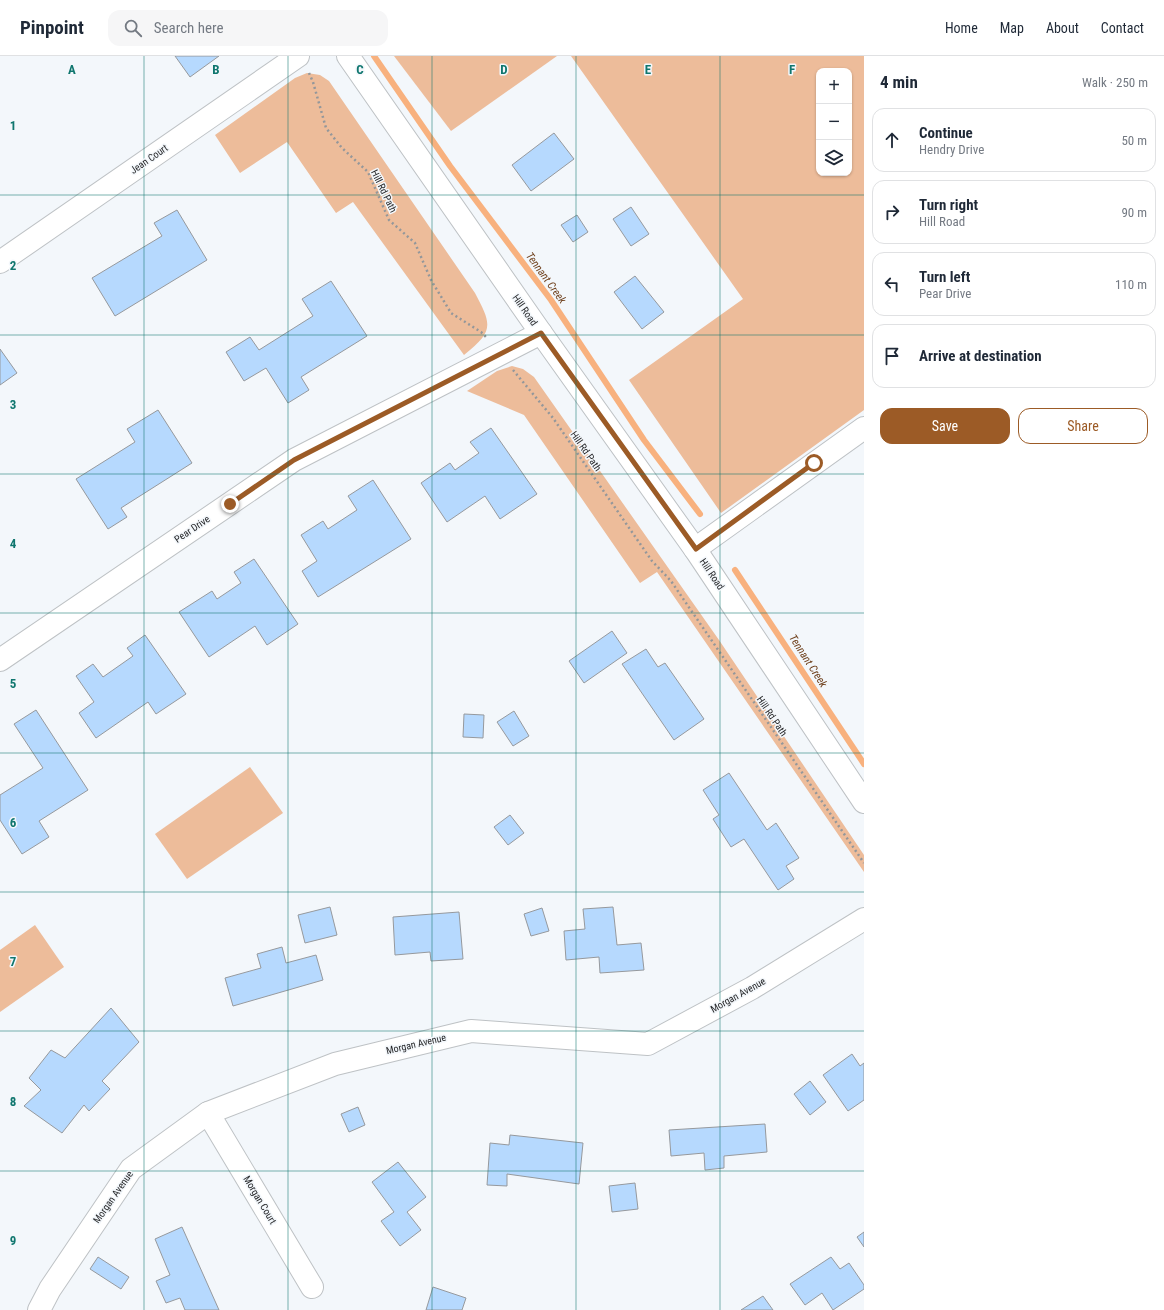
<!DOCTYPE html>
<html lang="en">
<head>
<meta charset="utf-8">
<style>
	:root { --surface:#fff; --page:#f6f6f7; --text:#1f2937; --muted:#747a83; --line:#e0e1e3; --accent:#9c5b26 }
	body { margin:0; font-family:"Roboto Condensed",sans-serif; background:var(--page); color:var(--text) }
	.controls { position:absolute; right:12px; top:12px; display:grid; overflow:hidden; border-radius:8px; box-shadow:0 1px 3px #0004 }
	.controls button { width:36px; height:36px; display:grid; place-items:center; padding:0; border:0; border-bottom:1px solid var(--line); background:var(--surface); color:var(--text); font:20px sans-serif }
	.stop { position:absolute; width:12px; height:12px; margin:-9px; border:3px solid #9c5b26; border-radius:50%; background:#fff }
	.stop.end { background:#9c5b26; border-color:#fff; box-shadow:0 1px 4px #0008 }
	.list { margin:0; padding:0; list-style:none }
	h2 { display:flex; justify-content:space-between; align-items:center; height:52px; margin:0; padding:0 16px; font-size:17px }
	h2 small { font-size:13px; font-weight:400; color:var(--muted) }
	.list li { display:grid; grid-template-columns:26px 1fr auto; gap:12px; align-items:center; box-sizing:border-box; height:64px; margin:0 8px 8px; padding:0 8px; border:1px solid var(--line); border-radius:12px }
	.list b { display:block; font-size:15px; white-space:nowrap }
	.list p { margin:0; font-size:13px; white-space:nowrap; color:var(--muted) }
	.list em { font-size:13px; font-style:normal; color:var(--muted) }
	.actions { display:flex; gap:8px; padding:12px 16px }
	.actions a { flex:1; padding:9px 0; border:1px solid var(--accent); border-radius:12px; text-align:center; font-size:14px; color:var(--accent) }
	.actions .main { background:var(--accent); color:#fff }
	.icon { flex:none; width:22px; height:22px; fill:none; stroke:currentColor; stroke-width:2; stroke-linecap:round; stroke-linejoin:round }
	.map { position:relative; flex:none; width:864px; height:1254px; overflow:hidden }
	header { display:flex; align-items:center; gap:24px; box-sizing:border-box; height:56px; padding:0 20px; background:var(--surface); border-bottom:1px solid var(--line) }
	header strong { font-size:19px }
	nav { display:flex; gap:22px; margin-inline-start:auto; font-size:14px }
	.search { width:280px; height:36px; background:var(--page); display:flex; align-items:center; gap:10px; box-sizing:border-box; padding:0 14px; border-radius:12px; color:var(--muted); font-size:15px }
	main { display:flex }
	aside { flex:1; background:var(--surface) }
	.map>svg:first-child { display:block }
</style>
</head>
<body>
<header>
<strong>Pinpoint</strong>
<div class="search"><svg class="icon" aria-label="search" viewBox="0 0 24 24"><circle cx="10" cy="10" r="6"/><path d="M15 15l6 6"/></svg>Search here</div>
<nav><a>Home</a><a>Map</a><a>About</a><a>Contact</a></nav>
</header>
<main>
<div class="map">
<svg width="864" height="1254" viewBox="0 0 864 1254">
	<rect width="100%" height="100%" fill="#f3f7fb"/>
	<g fill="#edbc9a" fill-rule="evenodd">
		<path d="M 394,0 L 557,0 L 451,75 Z"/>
		<path d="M 571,0 L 864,0 L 864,354 L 721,457 L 629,324 L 743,243 ZM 819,15 L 849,15 L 849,117 L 819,117 Z"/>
		<path d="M 307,17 L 320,19 L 329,25 L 475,237 C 492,269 494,275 464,299 L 353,146 L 336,157 L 287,86 L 240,117 L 215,79 L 295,22 Z"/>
		<path d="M 512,310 L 523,313 L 534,321 L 719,584 L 864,799 L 864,816 L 657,516 L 640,527 L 524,359 L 467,335 L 497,315 Z"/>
		<path d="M 250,711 L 283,757 L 187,823 L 155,778 Z"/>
		<path d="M 35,869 L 64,911 L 0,956 L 0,894 Z"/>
	</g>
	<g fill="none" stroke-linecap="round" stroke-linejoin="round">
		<g stroke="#f8b17e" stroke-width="6">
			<path d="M 374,0 L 450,110 L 551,244 L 644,384 L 700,458"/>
			<path d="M 735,514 L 864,708"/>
		</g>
	</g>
	<g fill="#b6d9fe" stroke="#96999d">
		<path d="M 175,0 L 219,0 L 190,21 Z"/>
		<path d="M 554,77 L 574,103 L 531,135 L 512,109 Z"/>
		<path d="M 631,151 L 649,178 L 631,190 L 613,163 Z"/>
		<path d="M 177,154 L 207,204 L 115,260 L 92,222 L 162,180 L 154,167 Z"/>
		<path d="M 577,159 L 588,176 L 573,186 L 561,169 Z"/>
		<path d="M 635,220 L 664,256 L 642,273 L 614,236 Z"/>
		<path d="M 331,225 L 367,280 L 301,321 L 309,334 L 288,347 L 266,312 L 244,325 L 226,296 L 250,281 L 259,294 L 313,260 L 302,243 Z"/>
		<path d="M 0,293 L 17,317 L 0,329 Z"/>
		<path d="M 158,354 L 192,407 L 121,452 L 127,461 L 108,473 L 76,423 L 135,386 L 127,373 Z"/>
		<path d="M 491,372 L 537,438 L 500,463 L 485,440 L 447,466 L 421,427 L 450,407 L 455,414 L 479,397 L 470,386 Z"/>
		<path d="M 373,424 L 411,483 L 318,541 L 302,515 L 317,505 L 301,479 L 323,465 L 328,473 L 357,454 L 348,440 Z"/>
		<path d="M 254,503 L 298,568 L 267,589 L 255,570 L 209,601 L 179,556 L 212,535 L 217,543 L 241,527 L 234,516 Z"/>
		<path d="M 612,575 L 627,597 L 584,627 L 569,605 Z"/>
		<path d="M 145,579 L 186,638 L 156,658 L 148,646 L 96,682 L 79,657 L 94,646 L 76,620 L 93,608 L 103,621 L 133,600 L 127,592 Z"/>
		<path d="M 646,593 L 658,611 L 665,607 L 704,663 L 674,684 L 622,608 Z"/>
		<path d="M 36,654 L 88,734 L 39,765 L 49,781 L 22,798 L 0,764 L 0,739 L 43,712 L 14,668 Z"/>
		<path d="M 514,655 L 529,680 L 513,690 L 497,666 Z"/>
		<path d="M 464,658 L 484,659 L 483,682 L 463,681 Z"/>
		<path d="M 729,717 L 767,774 L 776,767 L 799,802 L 786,810 L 794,823 L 778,834 L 744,783 L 731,791 L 713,763 L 719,759 L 703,734 Z"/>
		<path d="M 510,759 L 524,777 L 508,789 L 494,771 Z"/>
		<path d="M 330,851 L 337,879 L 305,887 L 298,859 Z"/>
		<path d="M 613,851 L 617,889 L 641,887 L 644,914 L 600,917 L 599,901 L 566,904 L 564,875 L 585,873 L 583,853 Z"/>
		<path d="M 542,852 L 549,875 L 531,880 L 524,858 Z"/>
		<path d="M 459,856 L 463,903 L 431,905 L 430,896 L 395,899 L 393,861 Z"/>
		<path d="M 282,891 L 286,907 L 316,899 L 323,924 L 233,950 L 225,922 L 261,912 L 257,898 Z"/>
		<path d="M 111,952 L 139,986 L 102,1025 L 110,1033 L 89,1055 L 84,1049 L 62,1077 L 24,1050 L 41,1034 L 29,1022 L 51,994 L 65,1002 Z"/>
		<path d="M 852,998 L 860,1010 L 864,1007 L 864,1044 L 848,1055 L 823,1019 Z"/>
		<path d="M 810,1025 L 826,1046 L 810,1059 L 794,1038 Z"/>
		<path d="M 358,1051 L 365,1069 L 349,1076 L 341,1058 Z"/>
		<path d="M 765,1068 L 767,1096 L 724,1100 L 724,1112 L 705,1114 L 704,1097 L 671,1100 L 669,1074 Z"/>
		<path d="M 510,1079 L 583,1087 L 579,1128 L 507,1118 L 507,1130 L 487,1129 L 490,1087 L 509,1089 Z"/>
		<path d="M 398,1106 L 426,1141 L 407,1156 L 421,1174 L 400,1190 L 381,1165 L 394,1156 L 372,1126 Z"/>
		<path d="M 635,1127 L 638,1153 L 612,1156 L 609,1130 Z"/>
		<path d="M 182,1171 L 219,1254 L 185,1254 L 180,1242 L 166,1247 L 156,1225 L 170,1219 L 155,1183 Z"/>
		<path d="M 864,1176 L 864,1191 L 857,1181 Z"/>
		<path d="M 98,1201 L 129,1221 L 121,1233 L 90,1213 Z"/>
		<path d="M 831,1201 L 840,1213 L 849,1207 L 864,1229 L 864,1233 L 833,1254 L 822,1237 L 805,1249 L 790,1228 Z"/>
		<path d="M 433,1231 L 466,1242 L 462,1254 L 426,1254 Z"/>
		<path d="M 763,1240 L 773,1254 L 741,1254 Z"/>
	</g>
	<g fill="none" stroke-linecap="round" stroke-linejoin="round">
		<g stroke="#bec2c5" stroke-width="24">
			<g id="street">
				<path d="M 0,206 L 298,0"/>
				<path d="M 695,493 L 864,372"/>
				<path d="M 0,604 L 294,404 L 541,277"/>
				<path d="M 208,1057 L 312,1231"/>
				<path d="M 39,1254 L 50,1233 L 131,1113 L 208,1057 L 335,1008 L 471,975 L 648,988 L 752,932 L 864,863"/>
			</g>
		</g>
		<g stroke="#bec2c5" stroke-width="24">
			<path id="secondary" d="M 348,0 L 541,277 L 695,493 L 864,746"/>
		</g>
		<g stroke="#94979a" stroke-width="2.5" stroke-dasharray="2 3" stroke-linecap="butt">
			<path d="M 309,17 L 313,26 L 326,72 L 342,92 L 368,116 L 389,164 L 415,187 L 431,224 L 451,257 L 481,276 L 486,281"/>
			<path d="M 513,314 L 553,362 L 652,505 L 671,525 L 864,807"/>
		</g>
		<use href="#street" stroke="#fff" stroke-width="22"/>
		<use href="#secondary" stroke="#fff" stroke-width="22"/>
	</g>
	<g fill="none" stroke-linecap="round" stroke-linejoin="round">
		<path stroke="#9c5b26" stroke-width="5" d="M 230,448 L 294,404 L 541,277 L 696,493 L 814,407"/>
	</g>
	<path fill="none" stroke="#0f766e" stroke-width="1" stroke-opacity="0.55" d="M 144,0 L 144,1254M 288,0 L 288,1254M 432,0 L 432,1254M 576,0 L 576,1254M 720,0 L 720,1254M 0,139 L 864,139M 0,279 L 864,279M 0,418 L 864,418M 0,557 L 864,557M 0,697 L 864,697M 0,836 L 864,836M 0,975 L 864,975M 0,1115 L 864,1115"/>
	<g text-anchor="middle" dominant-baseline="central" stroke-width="3" stroke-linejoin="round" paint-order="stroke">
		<g font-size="10" fill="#262729" stroke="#f3f7fb">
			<text transform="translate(149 103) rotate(-35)">Jean Court</text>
			<text transform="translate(384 135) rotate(64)">Hill Rd Path</text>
			<text transform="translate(525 254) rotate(55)">Hill Road</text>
			<text transform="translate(586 395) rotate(55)">Hill Rd Path</text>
			<text transform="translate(192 473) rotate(-34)">Pear Drive</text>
			<text transform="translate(712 518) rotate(56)">Hill Road</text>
			<text transform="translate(772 660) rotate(56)">Hill Rd Path</text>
			<text transform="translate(738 939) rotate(-29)">Morgan Avenue</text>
			<text transform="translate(416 988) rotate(-13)">Morgan Avenue</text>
			<text transform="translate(113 1141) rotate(-55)">Morgan Avenue</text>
			<text transform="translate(260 1144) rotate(59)">Morgan Court</text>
		</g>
		<g font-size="11" font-style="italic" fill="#70421e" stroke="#f3f7fb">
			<text transform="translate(546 222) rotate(54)">Tennant Creek</text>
			<text transform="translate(808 605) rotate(57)">Tennant Creek</text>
		</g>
	</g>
	<g font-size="13" text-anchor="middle" font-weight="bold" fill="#0f766e" stroke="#f3f7fb" stroke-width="3" stroke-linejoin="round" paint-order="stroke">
		<text x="72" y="18">A</text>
		<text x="216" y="18">B</text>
		<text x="360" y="18">C</text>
		<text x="504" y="18">D</text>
		<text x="648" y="18">E</text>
		<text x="792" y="18">F</text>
		<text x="13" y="74">1</text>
		<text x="13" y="214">2</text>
		<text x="13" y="353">3</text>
		<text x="13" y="492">4</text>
		<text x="13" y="632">5</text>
		<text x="13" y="771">6</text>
		<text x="13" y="910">7</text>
		<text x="13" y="1050">8</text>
		<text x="13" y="1189">9</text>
	</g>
</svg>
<div class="controls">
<button>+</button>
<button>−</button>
<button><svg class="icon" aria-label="layers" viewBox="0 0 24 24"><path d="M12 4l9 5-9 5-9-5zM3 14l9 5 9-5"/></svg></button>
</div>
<div class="stop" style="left:814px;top:407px"></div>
<div class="stop end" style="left:230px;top:448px"></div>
</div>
<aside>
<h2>4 min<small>Walk · 250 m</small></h2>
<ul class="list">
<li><svg class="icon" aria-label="ahead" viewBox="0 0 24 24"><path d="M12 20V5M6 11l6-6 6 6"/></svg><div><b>Continue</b><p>Hendry Drive</p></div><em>50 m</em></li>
<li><svg class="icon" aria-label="right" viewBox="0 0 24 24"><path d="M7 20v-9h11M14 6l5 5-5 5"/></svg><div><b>Turn right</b><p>Hill Road</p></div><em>90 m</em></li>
<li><svg class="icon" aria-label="left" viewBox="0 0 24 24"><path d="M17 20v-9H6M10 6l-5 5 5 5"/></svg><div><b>Turn left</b><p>Pear Drive</p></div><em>110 m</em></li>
<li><svg class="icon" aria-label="arrive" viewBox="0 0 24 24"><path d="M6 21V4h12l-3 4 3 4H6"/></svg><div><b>Arrive at destination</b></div></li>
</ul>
<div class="actions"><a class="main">Save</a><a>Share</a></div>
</aside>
</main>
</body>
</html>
